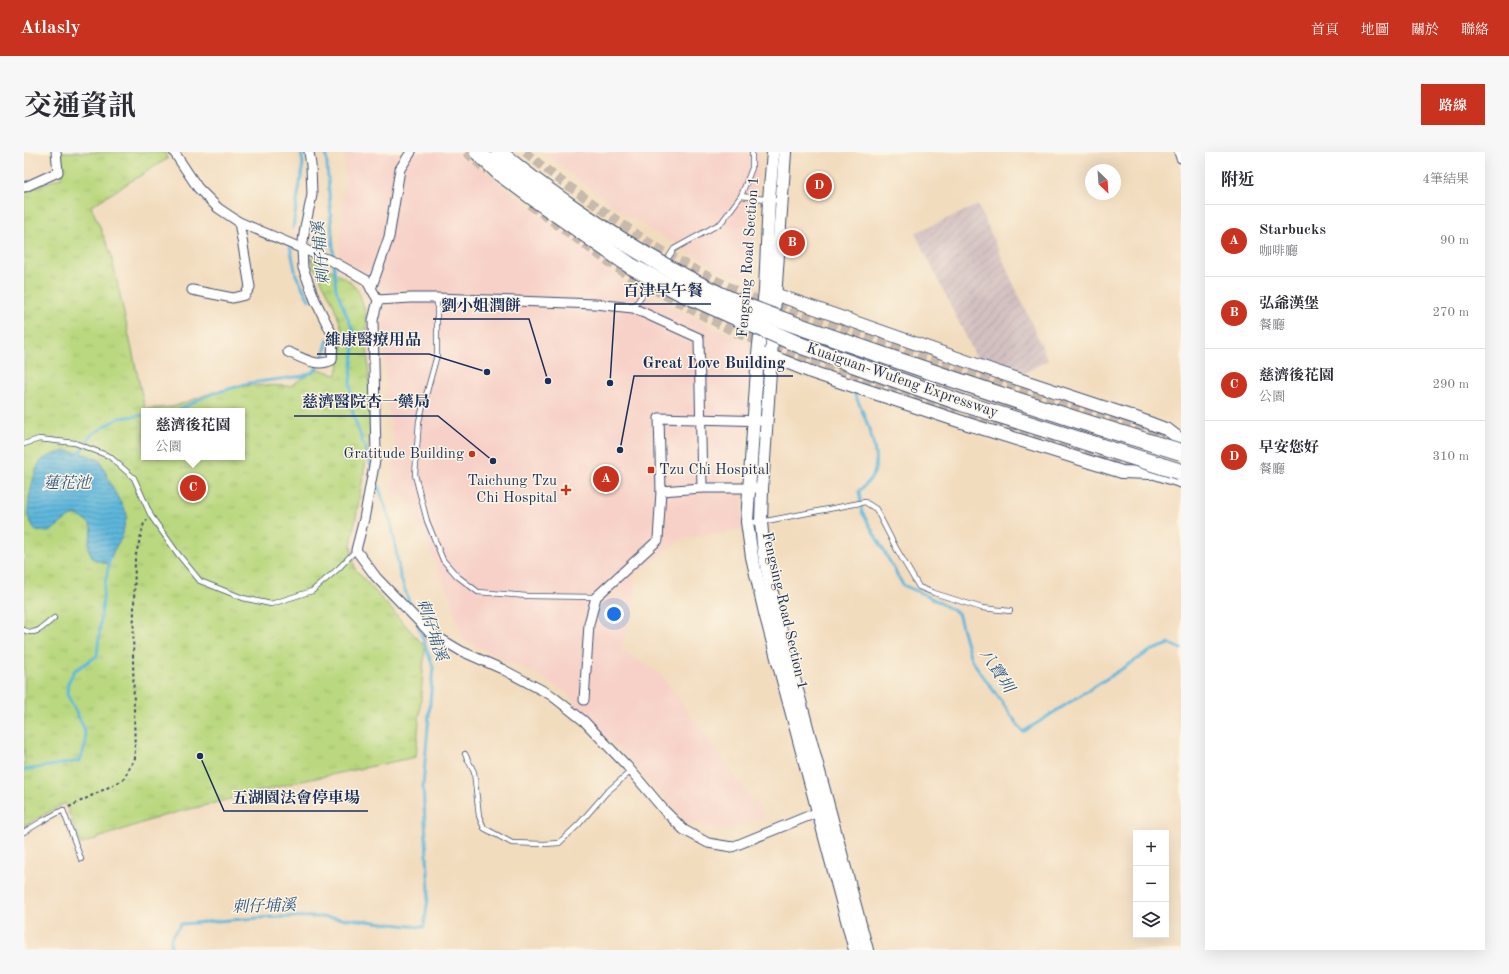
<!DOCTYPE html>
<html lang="zh-TW">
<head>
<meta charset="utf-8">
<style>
	:root { --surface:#fff; --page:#f7f7f7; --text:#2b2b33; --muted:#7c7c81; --line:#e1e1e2; --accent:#c8321e }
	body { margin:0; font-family:"Old Standard TT","Noto Serif TC",serif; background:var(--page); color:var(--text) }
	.controls { position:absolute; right:12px; bottom:12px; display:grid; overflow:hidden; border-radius:0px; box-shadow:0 4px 16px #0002 }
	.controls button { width:36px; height:36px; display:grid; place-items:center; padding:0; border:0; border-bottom:1px solid var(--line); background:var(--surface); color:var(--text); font:20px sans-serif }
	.compass { position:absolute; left:1061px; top:12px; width:36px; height:36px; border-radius:50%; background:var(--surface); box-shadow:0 4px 16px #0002; rotate:155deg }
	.you { position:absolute; left:590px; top:462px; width:14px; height:14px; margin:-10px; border:3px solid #fff; border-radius:50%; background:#1a73e8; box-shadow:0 0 0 6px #1a73e833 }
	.badge { display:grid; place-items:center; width:26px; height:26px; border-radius:50%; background:var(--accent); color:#fff; font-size:13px; font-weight:700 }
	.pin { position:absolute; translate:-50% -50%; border:2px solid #fff; box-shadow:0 1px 4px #0006 }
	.popup { position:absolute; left:117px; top:256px; width:104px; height:52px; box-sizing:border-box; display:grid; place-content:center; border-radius:0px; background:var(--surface); filter:drop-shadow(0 1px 3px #0005); font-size:13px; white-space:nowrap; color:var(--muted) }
	.popup b { font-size:15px; color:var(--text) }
	.popup::after { content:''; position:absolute; left:50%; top:100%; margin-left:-8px; border:8px solid transparent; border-top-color:var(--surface) }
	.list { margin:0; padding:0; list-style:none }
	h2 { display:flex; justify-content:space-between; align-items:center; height:52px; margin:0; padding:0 16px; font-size:17px }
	h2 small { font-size:13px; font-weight:400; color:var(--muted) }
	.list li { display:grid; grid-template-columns:26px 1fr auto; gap:12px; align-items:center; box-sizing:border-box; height:72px; padding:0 16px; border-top:1px solid var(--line) }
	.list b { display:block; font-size:15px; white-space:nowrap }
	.list p { margin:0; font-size:13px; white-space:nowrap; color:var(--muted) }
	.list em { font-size:13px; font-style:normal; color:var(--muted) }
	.icon { flex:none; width:22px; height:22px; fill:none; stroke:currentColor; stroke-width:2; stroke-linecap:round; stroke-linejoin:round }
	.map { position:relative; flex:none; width:1157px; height:798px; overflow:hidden; border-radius:0px }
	header { display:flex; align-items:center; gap:24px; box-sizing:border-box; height:56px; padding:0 20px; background:var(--accent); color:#fff }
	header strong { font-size:19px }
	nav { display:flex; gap:22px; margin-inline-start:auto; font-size:14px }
	.intro { display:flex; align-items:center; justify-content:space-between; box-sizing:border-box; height:96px; padding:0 24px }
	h1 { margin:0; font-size:28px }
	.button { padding:10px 18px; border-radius:0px; background:var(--accent); color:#fff; font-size:14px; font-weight:700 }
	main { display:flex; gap:24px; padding:0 24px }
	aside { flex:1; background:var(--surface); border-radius:0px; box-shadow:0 4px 16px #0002 }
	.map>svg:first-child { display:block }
</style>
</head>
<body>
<header>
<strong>Atlasly</strong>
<nav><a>首頁</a><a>地圖</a><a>關於</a><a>聯絡</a></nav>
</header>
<div class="intro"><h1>交通資訊</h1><a class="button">路線</a></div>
<main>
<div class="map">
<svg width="1157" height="798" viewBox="0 0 1157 798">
	<defs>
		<pattern id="industrial-furrows" width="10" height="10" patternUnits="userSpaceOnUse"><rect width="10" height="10" fill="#d2bfc0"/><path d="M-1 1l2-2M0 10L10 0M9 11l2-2" fill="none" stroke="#b4a4a7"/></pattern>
		<pattern id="park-tufts" width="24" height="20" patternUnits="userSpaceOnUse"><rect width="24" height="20" fill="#bad87f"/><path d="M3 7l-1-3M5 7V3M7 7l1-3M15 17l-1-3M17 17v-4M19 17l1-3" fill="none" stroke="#9fba70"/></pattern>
		<pattern id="water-rules" width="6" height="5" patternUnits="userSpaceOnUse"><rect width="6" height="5" fill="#5fb7dc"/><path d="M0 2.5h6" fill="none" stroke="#4e95b6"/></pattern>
	</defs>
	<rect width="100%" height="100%" fill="#fcf5e5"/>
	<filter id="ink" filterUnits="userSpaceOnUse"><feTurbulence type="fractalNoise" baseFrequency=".025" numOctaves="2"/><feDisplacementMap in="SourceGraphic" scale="8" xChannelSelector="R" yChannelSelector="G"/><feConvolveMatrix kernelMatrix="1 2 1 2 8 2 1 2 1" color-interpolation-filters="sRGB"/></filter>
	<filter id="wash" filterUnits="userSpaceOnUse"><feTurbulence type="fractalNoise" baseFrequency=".012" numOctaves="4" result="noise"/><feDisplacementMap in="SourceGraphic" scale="16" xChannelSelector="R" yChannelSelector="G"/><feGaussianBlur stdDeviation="0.9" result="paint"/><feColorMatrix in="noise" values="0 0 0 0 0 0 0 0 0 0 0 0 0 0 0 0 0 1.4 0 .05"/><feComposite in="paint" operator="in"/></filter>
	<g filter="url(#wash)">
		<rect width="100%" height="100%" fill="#f2dcbe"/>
		<g fill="#f7d1c7">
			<path d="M 321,0 L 437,0 L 608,134 L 691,176 L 727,191 L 722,280 L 718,321 L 719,377 L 657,387 L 609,424 L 613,446 L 597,498 L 634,520 L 742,665 L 695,680 L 662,669 L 542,541 L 516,524 L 439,488 L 429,452 L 382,344 L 365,343 L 368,333 L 370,293 L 362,240 L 358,148 L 361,137 L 315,102 L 321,26 Z"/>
			<path d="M 518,0 L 736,0 L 727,128 L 698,119 L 642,87 L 601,62 Z"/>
		</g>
		<path fill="url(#industrial-furrows)" d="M 954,53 L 1024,208 L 999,222 L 953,207 L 891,81 Z"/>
		<path fill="url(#park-tufts)" stroke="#6a846e" fill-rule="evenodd" d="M 36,0 L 141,0 L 143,7 L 67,54 L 87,102 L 121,257 L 149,255 L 192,239 L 228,233 L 266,234 L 294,217 L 313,223 L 320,183 L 309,151 L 285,105 L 325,129 L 335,140 L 342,162 L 347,279 L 327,393 L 331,417 L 401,495 L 392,605 L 273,630 L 135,665 L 57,692 L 41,651 L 0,674 L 0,40 L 38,25 ZM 120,259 L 218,259 L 218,305 L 120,305 Z"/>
		<path fill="url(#water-rules)" stroke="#3d739d" d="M 42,299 L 57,301 L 76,308 L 88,335 L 103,362 L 98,385 L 91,396 L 84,412 L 69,407 C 68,404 66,401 65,398 C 62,379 79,378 53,363 L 45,365 L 26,380 L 12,379 C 9,374 5,368 4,362 C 3,353 10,317 16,310 C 22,304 33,301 42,299 Z"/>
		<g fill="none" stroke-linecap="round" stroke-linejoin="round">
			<g stroke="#5fb7dc" stroke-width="3">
				<path d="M 302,0 L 310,108"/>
				<path d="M 269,76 L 279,11 L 277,0"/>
				<path d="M 266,94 L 272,123 L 285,148"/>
				<path d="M 310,113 L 312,137 L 331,184 L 326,231 L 329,262 L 347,314"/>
				<path d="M 299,205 L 304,187"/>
				<path d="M 830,241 C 839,259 860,307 848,325 C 845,330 839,335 835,339 L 838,360 L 879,433 L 904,444 L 934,461 L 947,507 L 999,580 L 1126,499 L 1146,492 L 1157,497"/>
				<path d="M 152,259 L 185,243 L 225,231 L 279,224 L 289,220 L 296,212"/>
				<path d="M 54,304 L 67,283 L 95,266 L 120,263"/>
				<path d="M 351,325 L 368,374 L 376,424 L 388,458"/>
				<path d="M 0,618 L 56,609 L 62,591 L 60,576 L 43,542 L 44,531 L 50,519 L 73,504 L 80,437 L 86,406"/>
				<path d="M 147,798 L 147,786 L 157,772 C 208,768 260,762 312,766 C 341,768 370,773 400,775 L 405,739 L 399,634 L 409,515 L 394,473"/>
			</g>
		</g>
	</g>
	<g filter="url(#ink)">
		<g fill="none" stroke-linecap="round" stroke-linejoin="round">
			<g stroke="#c7b9ab" stroke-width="9" stroke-dasharray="9 4.5" stroke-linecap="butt">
				<path d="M 442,0 L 463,19"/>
				<path d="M 501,0 L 533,26 L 621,88 L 666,115 L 723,144 L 943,219 L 1140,284"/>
				<path d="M 506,53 L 604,124 L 712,181 L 773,204 L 933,257"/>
				<path d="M 945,262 L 1115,318"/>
			</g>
			<g stroke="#3b496c" stroke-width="6">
				<g id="lane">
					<path d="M 728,0 L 728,16 L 717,44 L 757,49"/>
					<path d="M 641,111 L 650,97 L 697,71 L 717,44"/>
					<path d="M 413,146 L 413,203 L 395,269 L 391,323 L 403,369 L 419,408 L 433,424 L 454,440 L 503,444 L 572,445"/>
					<path d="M 609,156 L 629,128"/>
					<path d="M 0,292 L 15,287 L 51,291 L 85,304 L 110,326 L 127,364 L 154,402 L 176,429 L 219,446 L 247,452 L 288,439 L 315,416 L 332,398"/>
					<path d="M 723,370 L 737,370 L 841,350 L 852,357 L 872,396 L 895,435 L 910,441 L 958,456 L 986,459"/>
					<path d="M 0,478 C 12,485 21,473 30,466"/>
					<path d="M 441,602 L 450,620 L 455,664 L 460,676 L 488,691 L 520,692 L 535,691 L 555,672 L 582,641 L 607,619"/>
					<path d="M 0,680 L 20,668 L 39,658 L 57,707"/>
				</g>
			</g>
			<g stroke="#3b496c" stroke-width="11">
				<g id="street">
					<path d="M 150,0 L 174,36 L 194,56 L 215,70 L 310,110 L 342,128 L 354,148 L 349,168 L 352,303 L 340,367 L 332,398 L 352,425 L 405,480 L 437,499 L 478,517 L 527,543 L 560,569 L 603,614 L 640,658 L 660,678 L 684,691 L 708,695 L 799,658"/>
					<path d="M 1155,0 L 1157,6"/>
					<path d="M 1,35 L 34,20 L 32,0"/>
					<path d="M 347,137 L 365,85 L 376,17 L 387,0"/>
					<path d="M 168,138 L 209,146 L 221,143 L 226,135 L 215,70"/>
					<path d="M 354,148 L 387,146 L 413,146 L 571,152 L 609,156 L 675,186 L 678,336"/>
					<path d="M 264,200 C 279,206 293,216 308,208 L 309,184 L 291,148 L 279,116 L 278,97 L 281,75 L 288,43 L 287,13 L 285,0"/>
					<path d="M 1126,321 L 1157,331"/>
					<path d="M 732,336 L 678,336 L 637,339 L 635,266 L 743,269"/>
					<path d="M 560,548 L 565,472 L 572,445 L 634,388 L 637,339"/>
				</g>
			</g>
			<g stroke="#3b496c" stroke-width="14">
				<g id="secondary">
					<path d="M 749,0 L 745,47 L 741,138 L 734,202 L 723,370 L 728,405 L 741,461 L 831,798"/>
					<path d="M 761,0 L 738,337 L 737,370 L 740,402 L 752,460 L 843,798"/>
					<path d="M 745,140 L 973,220 L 1115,267 L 1144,278 L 1157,288"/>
					<path d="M 741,203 L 747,204 L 787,220 L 944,272 L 1098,320 L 1126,321"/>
				</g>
			</g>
			<path stroke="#3b496c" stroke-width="2" stroke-dasharray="3 3" stroke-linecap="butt" d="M 45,655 L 99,628 L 111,606 L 109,506 L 111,406 L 120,371 L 123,368"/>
			<use href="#lane" stroke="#fff" stroke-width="4.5"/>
			<use href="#street" stroke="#fff" stroke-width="9"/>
			<use href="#secondary" stroke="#fff" stroke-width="12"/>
			<g stroke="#3b496c" stroke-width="18" stroke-linecap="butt">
				<g id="highway-bridge">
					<path d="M 454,0 L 476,21 L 517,51 L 607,114 L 656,140 L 716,167 L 778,194 L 938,251 L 1157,320"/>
					<path d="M 475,0 C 498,21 524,39 550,57 C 604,94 661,129 721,154 C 770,173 820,190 870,207 C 965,240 1061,271 1157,300"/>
				</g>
			</g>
			<use href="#highway-bridge" stroke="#fff" stroke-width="16"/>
		</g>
	</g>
	<g fill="#c8321e" stroke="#fcf5e5" stroke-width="1.5">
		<circle cx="448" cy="302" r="4"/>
		<rect x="623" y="314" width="8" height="8" rx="2"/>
		<path d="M540 332h4v4h4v4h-4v4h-4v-4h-4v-4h4z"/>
	</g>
	<g text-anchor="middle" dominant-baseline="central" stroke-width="3" stroke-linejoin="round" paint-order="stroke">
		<g font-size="15" fill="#1b2f5e" stroke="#fcf5e5">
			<text transform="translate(725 105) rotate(-86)">Fengsing Road Section 1</text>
			<text transform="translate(878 229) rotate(19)">Kuaiguan-Wufeng Expressway</text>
			<text transform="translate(760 459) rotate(77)">Fengsing Road Section 1</text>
		</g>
		<g font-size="15" fill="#1b2f5e" stroke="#fcf5e5" text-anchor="end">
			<text x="440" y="302">Gratitude Building</text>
			<text x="635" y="318" text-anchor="start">Tzu Chi Hospital</text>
			<text x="533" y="329">Taichung Tzu<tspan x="533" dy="17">Chi Hospital</tspan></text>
		</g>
		<g font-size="16" font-style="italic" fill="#2f5884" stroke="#fcf5e5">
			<text transform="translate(298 101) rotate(-95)">刺仔埔溪</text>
			<text x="43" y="332">蓮花池</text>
			<text transform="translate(407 478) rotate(72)">刺仔埔溪</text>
			<text transform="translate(972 519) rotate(57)">八寶圳</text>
			<text transform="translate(240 755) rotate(-2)">刺仔埔溪</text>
		</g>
	</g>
	<path fill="none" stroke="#1b2f5e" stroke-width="1.5" d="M586 231L591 152H687M524 229L505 167H409M463 220L405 202H293M596 298L610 224H769M469 309L414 264H270M176 604L200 659H344"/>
	<g fill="#1b2f5e" stroke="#fcf5e5" stroke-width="1.5">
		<circle cx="586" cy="231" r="4"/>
		<circle cx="524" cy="229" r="4"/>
		<circle cx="463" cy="220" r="4"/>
		<circle cx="596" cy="298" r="4"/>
		<circle cx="469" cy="309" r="4"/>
		<circle cx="176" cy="604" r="4"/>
	</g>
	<g font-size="16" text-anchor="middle" font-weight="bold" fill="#1b2f5e" stroke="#fcf5e5" stroke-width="3" stroke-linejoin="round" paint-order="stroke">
		<text x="639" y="144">百津早午餐</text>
		<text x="457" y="159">劉小姐潤餅</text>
		<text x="349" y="193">維康醫療用品</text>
		<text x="690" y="216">Great Love Building</text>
		<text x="342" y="255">慈濟醫院杏一藥局</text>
		<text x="272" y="651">五湖園法會停車場</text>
	</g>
</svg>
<div class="controls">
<button>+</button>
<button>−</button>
<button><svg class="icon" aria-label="layers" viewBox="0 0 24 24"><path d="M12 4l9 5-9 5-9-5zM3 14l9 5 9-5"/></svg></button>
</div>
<svg class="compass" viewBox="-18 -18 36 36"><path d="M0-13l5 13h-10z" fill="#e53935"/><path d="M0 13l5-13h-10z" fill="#7c7c81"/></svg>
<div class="you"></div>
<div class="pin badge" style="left:582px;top:327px">A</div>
<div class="pin badge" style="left:768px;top:91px">B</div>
<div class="pin badge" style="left:169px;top:336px">C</div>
<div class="popup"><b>慈濟後花園</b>公園</div>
<div class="pin badge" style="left:795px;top:34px">D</div>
</div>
<aside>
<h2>附近<small>4筆結果</small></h2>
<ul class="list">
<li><span class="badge">A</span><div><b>Starbucks</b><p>咖啡廳</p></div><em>90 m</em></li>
<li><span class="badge">B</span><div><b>弘爺漢堡</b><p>餐廳</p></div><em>270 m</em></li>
<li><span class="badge">C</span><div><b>慈濟後花園</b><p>公園</p></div><em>290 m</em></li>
<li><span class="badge">D</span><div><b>早安您好</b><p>餐廳</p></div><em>310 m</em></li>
</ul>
</aside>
</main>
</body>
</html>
